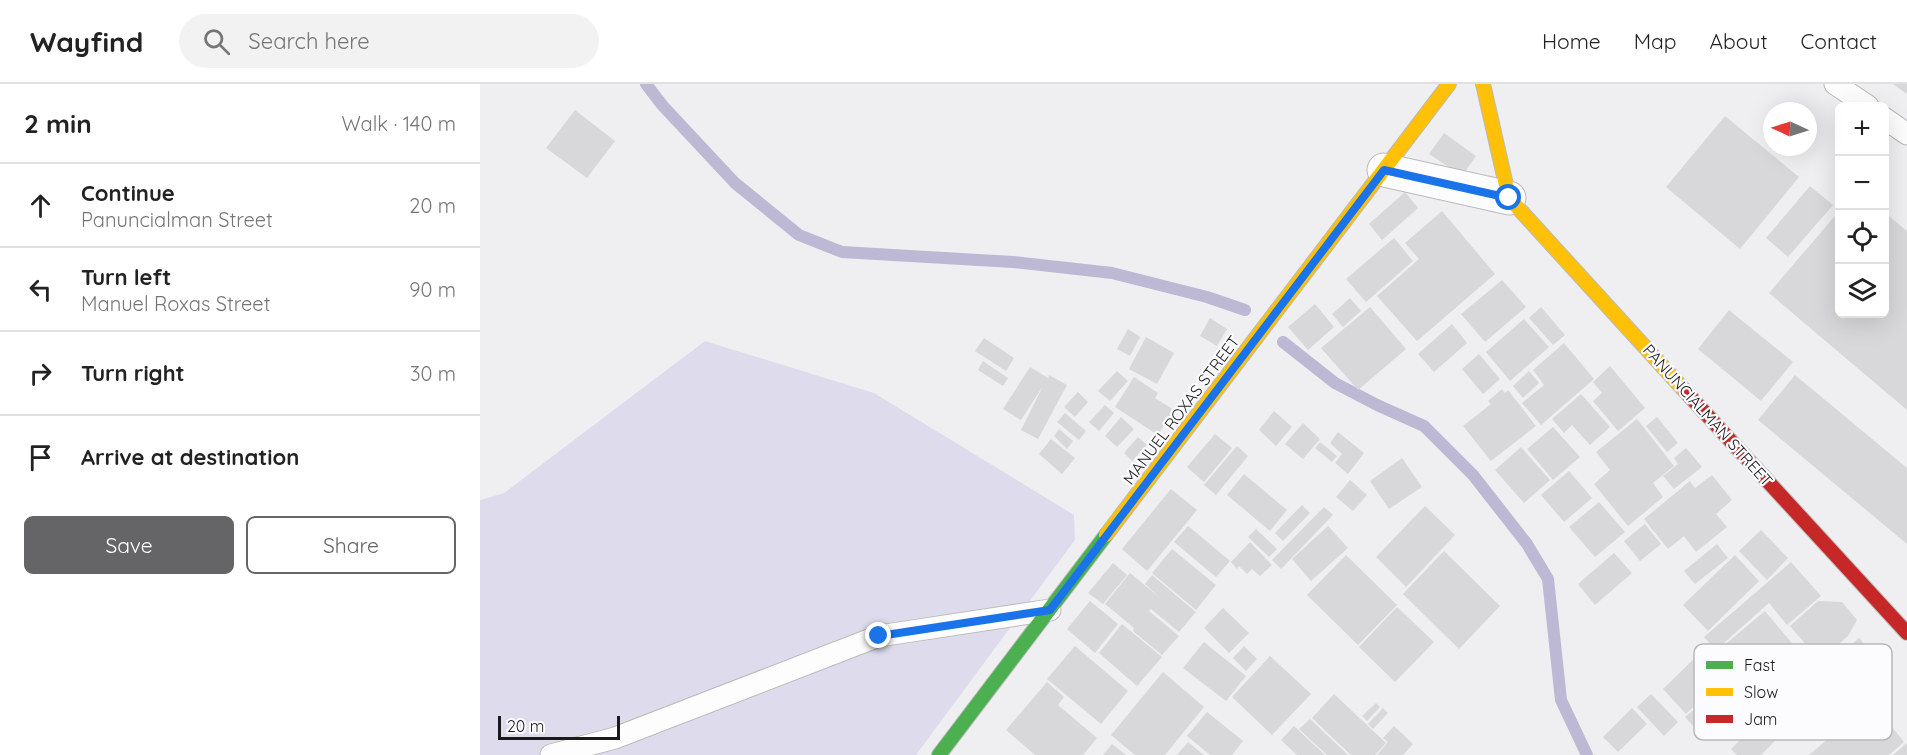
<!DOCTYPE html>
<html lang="en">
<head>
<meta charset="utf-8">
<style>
	:root { --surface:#fff; --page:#f2f2f2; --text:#222; --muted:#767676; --line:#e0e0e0; --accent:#656567 }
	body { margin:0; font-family:Quicksand,sans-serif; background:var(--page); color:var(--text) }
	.controls { position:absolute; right:18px; top:18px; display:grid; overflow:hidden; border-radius:9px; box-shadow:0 6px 24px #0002 }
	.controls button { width:54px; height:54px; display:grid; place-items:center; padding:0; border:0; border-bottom:2px solid var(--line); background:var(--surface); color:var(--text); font:30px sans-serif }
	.compass { position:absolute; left:1283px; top:18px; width:54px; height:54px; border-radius:50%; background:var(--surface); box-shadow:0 6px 24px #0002; rotate:274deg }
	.scale { position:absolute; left:18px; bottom:15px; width:122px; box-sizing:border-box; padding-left:6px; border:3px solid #1a1a1c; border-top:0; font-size:16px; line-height:21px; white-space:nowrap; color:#1a1a1c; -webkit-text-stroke:4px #fcfcff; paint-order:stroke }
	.stop { position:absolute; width:18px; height:18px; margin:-14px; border:4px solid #1a73e8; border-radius:50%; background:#fff }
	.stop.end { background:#1a73e8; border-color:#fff; box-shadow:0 2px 6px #0008 }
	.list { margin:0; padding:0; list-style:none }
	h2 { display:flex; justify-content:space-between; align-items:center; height:78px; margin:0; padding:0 24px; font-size:26px }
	h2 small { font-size:20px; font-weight:400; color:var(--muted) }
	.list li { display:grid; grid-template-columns:39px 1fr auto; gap:18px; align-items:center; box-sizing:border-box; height:84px; padding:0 24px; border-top:2px solid var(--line) }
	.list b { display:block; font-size:22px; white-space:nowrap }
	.list p { margin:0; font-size:20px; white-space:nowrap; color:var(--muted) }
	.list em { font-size:20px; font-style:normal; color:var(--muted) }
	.actions { display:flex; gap:12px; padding:18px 24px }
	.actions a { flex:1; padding:14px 0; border:2px solid var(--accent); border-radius:9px; text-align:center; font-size:21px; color:var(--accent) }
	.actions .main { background:var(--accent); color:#fff }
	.icon { flex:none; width:33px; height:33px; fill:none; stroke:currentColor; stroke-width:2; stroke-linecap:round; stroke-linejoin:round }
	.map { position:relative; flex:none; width:1427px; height:671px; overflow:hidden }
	header { display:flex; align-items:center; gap:36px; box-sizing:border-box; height:84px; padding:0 30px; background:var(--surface); border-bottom:2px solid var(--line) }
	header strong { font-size:28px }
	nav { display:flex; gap:33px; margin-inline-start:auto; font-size:21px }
	.search { width:420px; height:54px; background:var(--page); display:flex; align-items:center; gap:15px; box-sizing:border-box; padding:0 21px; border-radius:33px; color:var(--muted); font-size:22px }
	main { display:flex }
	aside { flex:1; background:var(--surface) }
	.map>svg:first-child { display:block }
</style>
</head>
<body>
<header>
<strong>Wayfind</strong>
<div class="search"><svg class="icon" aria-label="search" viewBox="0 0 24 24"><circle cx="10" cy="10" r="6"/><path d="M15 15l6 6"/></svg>Search here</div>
<nav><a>Home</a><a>Map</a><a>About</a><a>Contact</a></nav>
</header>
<main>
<aside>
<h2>2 min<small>Walk · 140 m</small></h2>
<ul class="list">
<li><svg class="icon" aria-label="ahead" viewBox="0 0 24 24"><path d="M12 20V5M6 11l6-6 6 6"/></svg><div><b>Continue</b><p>Panuncialman Street</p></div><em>20 m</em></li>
<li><svg class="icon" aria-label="left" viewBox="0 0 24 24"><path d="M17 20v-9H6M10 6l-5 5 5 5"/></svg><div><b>Turn left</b><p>Manuel Roxas Street</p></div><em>90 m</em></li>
<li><svg class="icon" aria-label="right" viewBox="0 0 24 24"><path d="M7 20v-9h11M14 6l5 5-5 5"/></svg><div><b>Turn right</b></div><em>30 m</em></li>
<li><svg class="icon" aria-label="arrive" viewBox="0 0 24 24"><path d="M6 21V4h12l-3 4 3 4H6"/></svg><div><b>Arrive at destination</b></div></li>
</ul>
<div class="actions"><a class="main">Save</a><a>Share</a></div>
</aside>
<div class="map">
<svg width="1427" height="671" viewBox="0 0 1427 671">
	<rect width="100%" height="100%" fill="#efeff1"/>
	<path fill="#dedcec" d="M 225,257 L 394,309 L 594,431 L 595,456 L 436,671 L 0,671 L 0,416 L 24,409 Z"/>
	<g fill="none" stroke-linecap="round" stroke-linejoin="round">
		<g stroke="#bdb9d4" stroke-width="12">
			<path d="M 166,0 L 183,22 L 255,99 L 319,151 L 362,168 L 533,178 L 632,189 L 727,213 L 765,226"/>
			<path d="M 803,258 L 855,299 L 897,321 L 944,342 L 993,391 L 1047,460 L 1068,495 L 1081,616 L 1107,671"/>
		</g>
	</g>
	<g fill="#d8d8da">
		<path d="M 1413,0 L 1427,0 L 1427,10 Z"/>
		<path d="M 95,26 L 135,57 L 107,94 L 66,64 Z"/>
		<path d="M 1245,32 L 1319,93 L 1260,165 L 1186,103 Z"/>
		<path d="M 964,49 L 996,72 L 982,92 L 949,70 Z"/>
		<path d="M 1330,102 L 1353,121 L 1308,173 L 1286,154 Z"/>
		<path d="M 925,108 L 938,124 L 902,156 L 889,140 Z"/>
		<path d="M 1360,126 L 1360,230 L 1404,230 L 1404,128 L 1427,147 L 1427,326 L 1289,209 Z"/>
		<path d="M 962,127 L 1015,190 L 937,257 L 897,212 L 939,175 L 925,159 Z"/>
		<path d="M 914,154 L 933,177 L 886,218 L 866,195 Z"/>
		<path d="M 1022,196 L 1046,223 L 1005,258 L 981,230 Z"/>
		<path d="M 870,214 L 881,227 L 863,243 L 852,230 Z"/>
		<path d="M 835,220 L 854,243 L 828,266 L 808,243 Z"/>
		<path d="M 890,223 L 926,265 L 878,306 L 841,264 Z"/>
		<path d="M 1061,223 L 1085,251 L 1073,261 L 1049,234 Z"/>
		<path d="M 1249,226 L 1313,278 L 1281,317 L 1218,265 Z"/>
		<path d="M 730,234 L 747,245 L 737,262 L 720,252 Z"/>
		<path d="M 1044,235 L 1069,263 L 1030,297 L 1006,268 Z"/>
		<path d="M 972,240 L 987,259 L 954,288 L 938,270 Z"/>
		<path d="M 648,245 L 660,253 L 650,272 L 637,265 Z"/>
		<path d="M 666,253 L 694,269 L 677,300 L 649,285 Z"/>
		<path d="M 504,254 L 534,274 L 526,287 L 495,267 Z"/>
		<path d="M 1084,259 L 1114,295 L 1061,341 L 1042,319 L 1064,301 L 1053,286 Z"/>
		<path d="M 999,270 L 1020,295 L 1003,310 L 982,285 Z"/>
		<path d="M 503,277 L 528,294 L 523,302 L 498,286 Z"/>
		<path d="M 1130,282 L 1165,324 L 1138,347 L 1113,317 L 1122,309 L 1113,298 Z"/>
		<path d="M 550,283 L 568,294 L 569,291 L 587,301 L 558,355 L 541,346 L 563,302 L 541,336 L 523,325 Z"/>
		<path d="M 637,287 L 648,297 L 630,317 L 618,307 Z"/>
		<path d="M 1049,287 L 1059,299 L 1043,314 L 1033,302 Z"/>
		<path d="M 1315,291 L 1427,384 L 1427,460 L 1278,336 Z"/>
		<path d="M 654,293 L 678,309 L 675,314 L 694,326 L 678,351 L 635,323 Z"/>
		<path d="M 1022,305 L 1025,309 L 1028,306 L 1056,342 L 1011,377 L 983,342 L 1011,320 L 1008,317 Z"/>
		<path d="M 598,308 L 608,318 L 595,333 L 584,323 Z"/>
		<path d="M 1101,310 L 1130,343 L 1110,361 L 1092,341 L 1084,349 L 1072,335 Z"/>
		<path d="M 625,321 L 634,329 L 619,347 L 609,338 Z"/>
		<path d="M 794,327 L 812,343 L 796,362 L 779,346 Z"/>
		<path d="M 585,329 L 606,347 L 599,356 L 577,338 Z"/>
		<path d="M 641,333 L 654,345 L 637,363 L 625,352 Z"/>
		<path d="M 1177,333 L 1198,359 L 1187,368 L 1166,342 Z"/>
		<path d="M 1157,335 L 1194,382 L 1173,399 L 1183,413 L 1148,442 L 1114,400 L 1130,386 L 1116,368 Z"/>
		<path d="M 823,339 L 840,355 L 823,375 L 805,360 Z"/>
		<path d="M 1073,343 L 1100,373 L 1073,396 L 1047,365 Z"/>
		<path d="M 579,345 L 593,357 L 587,365 L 574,352 Z"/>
		<path d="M 858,348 L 884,369 L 868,390 L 855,379 L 862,370 L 850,359 Z"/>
		<path d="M 735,350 L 752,364 L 724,398 L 707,383 Z"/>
		<path d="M 658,353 L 667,361 L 652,377 L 644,369 Z"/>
		<path d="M 571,355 L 595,374 L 582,390 L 559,370 Z"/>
		<path d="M 840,358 L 857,372 L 852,378 L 835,364 Z"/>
		<path d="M 757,362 L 768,372 L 736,411 L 724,401 Z"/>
		<path d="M 1041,363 L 1070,396 L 1044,419 L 1015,386 Z"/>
		<path d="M 1206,364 L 1222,383 L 1194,405 L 1183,392 L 1198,380 L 1194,374 Z"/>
		<path d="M 922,374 L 942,403 L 909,425 L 890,397 Z"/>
		<path d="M 1089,387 L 1112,414 L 1084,438 L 1061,411 Z"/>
		<path d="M 764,390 L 807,426 L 790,447 L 747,411 Z"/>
		<path d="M 1232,391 L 1252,416 L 1236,430 L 1247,443 L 1216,468 L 1204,452 L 1188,465 L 1164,435 L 1210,397 L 1215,404 Z"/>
		<path d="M 870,396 L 887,411 L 873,427 L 856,413 Z"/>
		<path d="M 691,405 L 717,426 L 667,487 L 642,465 Z"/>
		<path d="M 1119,418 L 1145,448 L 1115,473 L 1089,443 Z"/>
		<path d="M 822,421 L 830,429 L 803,457 L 795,449 Z"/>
		<path d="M 945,422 L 975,451 L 926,503 L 896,473 Z"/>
		<path d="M 844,423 L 853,431 L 801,485 L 792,476 Z"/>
		<path d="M 1165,440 L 1181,460 L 1160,477 L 1144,457 Z"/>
		<path d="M 708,442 L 750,477 L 736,493 L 694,458 Z"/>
		<path d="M 848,442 L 868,464 L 831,497 L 812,475 Z"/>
		<path d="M 776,445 L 797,465 L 789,473 L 768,453 Z"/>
		<path d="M 1281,446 L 1308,474 L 1287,496 L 1259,467 Z"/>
		<path d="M 770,458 L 792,481 L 780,492 L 772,485 L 767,490 L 759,482 L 757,485 L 751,478 Z"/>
		<path d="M 1237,460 L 1248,474 L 1215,500 L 1204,487 Z"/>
		<path d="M 692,465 L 736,501 L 716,526 L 672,489 Z"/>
		<path d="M 964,467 L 1020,522 L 979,565 L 923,510 Z"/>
		<path d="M 1134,469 L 1152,489 L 1115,521 L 1098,500 Z"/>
		<path d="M 866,471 L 917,521 L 878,561 L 827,511 Z"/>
		<path d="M 1255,471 L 1279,497 L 1228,547 L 1203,521 Z"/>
		<path d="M 1311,478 L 1341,512 L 1307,541 L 1289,519 L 1236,566 L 1224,553 Z"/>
		<path d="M 633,479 L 647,491 L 623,520 L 608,509 Z"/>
		<path d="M 650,489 L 680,514 L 665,500 L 672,491 L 716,528 L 699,548 L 671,525 L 669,527 L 699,552 L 682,571 L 653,547 L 654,544 L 625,520 Z"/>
		<path d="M 610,517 L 638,540 L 615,569 L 587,545 Z"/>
		<path d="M 1338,517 L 1362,518 L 1377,536 L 1368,552 L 1340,577 L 1310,542 Z"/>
		<path d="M 917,523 L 954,558 L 915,598 L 879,563 Z"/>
		<path d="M 743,524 L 769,549 L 749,569 L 724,544 Z"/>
		<path d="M 1285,527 L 1335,587 L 1280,633 L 1230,573 Z"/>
		<path d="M 642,540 L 682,573 L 657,602 L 619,569 Z"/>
		<path d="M 1379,554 L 1402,582 L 1323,648 L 1300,621 Z"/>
		<path d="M 724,558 L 766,592 L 746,617 L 703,584 Z"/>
		<path d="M 595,562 L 648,607 L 621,640 L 567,595 Z"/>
		<path d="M 764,562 L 777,575 L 766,587 L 753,574 Z"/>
		<path d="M 1221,568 L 1245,593 L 1206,630 L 1183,605 Z"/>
		<path d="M 790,572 L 831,610 L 792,651 L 752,613 Z"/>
		<path d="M 683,588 L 724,623 L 685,671 L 655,671 L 631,651 Z"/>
		<path d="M 567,598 L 584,613 L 578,621 L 617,654 L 603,671 L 555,671 L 526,646 Z"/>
		<path d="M 854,610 L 906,659 L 895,671 L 871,671 L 832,634 Z"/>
		<path d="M 1171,610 L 1198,638 L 1184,652 L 1157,623 Z"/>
		<path d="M 1228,614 L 1243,631 L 1220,650 L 1205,633 Z"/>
		<path d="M 1392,618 L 1424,658 L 1409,671 L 1329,671 Z"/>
		<path d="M 896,619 L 900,623 L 887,637 L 882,632 Z"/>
		<path d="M 903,624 L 908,629 L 893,645 L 888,640 Z"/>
		<path d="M 1152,624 L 1167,640 L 1138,668 L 1123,653 Z"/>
		<path d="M 727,628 L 763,657 L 752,671 L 730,671 L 707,652 Z"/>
		<path d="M 830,635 L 868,671 L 847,671 L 819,645 Z"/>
		<path d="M 1277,639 L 1295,657 L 1281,671 L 1257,671 L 1251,665 Z"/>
		<path d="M 814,642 L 845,671 L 817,671 L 801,656 Z"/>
		<path d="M 914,642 L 933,660 L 923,671 L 897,671 L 908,658 L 903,654 Z"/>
		<path d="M 708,658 L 724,671 L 697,671 Z"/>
		<path d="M 1427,659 L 1427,671 L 1413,671 Z"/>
		<path d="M 632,660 L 646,671 L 623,671 Z"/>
	</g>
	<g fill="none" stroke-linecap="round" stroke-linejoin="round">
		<g stroke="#bababb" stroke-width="23">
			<g id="lane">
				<path d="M 1355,0 L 1388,22"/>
				<path d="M 1404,34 L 1427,50"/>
				<path d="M 71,671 L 135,654 L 399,552 L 570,526"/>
			</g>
		</g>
		<g stroke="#bababb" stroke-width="35">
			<path id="street" d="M 904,86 L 1029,114"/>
		</g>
		<g stroke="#bababb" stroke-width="16">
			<path id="fast" d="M 459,671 L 626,451"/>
		</g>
		<g stroke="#bababb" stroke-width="16">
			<g id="slow">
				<path d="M 1003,0 L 1029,114 L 1205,307"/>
				<path d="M 626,451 L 969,0"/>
			</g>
		</g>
		<g stroke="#bababb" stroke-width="16">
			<path id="jam" d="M 1205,307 L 1427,549"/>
		</g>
		<use href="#lane" stroke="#fdfdfd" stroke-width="21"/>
		<use href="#street" stroke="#fdfdfd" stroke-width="33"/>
		<use href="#fast" stroke="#4caf50" stroke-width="14"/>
		<use href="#slow" stroke="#ffc107" stroke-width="14"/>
		<use href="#jam" stroke="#c62828" stroke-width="14"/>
	</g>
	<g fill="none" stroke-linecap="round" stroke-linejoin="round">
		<path stroke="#1a73e8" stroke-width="8" d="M 399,552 L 570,526 L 904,86 L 1029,114"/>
	</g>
	<g text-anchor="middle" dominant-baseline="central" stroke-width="4.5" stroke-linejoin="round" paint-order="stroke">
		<g font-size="16" fill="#1a1a1c" stroke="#fcfcff">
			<text transform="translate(701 326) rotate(-53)">MANUEL ROXAS STREET</text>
			<text transform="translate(1228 331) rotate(48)">PANUNCIALMAN STREET</text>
		</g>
	</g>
	<rect x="1214" y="560" width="198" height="96" rx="9" fill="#fcfcff" stroke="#b8b8bb" stroke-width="1.5"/>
	<rect x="1226" y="577" width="27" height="8" fill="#4caf50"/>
	<rect x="1226" y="604" width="27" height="8" fill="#ffc107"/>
	<rect x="1226" y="631" width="27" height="8" fill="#c62828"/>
	<g font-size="16" fill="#1a1a1c">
		<text x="1264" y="587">Fast</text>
		<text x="1264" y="614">Slow</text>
		<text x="1264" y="641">Jam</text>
	</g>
</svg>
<div class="controls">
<button>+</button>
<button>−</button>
<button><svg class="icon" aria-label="locate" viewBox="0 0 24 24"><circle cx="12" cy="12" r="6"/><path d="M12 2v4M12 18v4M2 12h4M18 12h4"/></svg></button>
<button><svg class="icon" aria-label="layers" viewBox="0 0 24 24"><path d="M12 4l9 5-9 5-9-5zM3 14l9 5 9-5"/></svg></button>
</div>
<svg class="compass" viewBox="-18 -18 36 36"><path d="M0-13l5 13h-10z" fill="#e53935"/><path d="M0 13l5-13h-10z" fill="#767676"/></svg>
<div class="scale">20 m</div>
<div class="stop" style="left:1029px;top:114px"></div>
<div class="stop end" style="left:399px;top:552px"></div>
</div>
</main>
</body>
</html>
